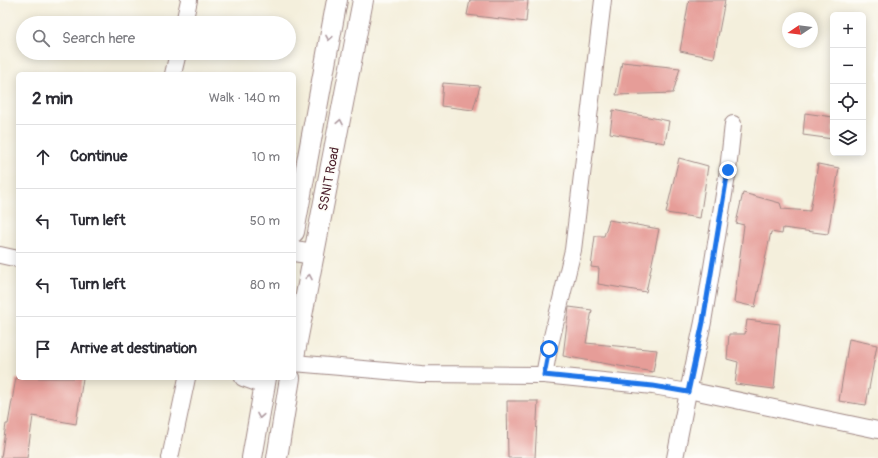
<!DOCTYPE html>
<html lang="en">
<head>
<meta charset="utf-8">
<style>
	:root { --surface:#fff; --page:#f2f2f3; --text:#2b2b33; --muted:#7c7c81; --line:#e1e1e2 }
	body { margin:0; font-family:Pangolin,sans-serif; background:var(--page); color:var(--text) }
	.controls { position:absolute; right:12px; top:12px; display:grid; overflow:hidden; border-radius:6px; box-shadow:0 2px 10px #0003 }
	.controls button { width:36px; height:36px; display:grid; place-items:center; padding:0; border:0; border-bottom:1px solid var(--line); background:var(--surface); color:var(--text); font:20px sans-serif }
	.compass { position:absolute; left:782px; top:12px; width:36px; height:36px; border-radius:50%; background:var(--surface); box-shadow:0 2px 10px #0003; rotate:257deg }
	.stop { position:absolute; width:12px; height:12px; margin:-9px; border:3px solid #1a73e8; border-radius:50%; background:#fff }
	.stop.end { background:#1a73e8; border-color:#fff; box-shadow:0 1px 4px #0008 }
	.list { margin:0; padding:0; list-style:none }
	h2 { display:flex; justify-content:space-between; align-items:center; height:52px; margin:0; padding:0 16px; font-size:17px }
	h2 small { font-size:13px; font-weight:400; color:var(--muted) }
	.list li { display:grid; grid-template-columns:26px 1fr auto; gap:12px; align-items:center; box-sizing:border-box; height:64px; padding:0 16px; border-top:1px solid var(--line) }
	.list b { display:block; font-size:15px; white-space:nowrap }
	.list em { font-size:13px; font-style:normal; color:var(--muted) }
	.icon { flex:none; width:22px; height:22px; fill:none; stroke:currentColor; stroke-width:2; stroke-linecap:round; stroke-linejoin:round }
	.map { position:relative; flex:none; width:878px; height:458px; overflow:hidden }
	.search { position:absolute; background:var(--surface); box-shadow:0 2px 10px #0003; left:16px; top:16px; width:280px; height:44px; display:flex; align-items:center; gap:10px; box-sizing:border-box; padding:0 14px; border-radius:22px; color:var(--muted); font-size:15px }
	.panel { position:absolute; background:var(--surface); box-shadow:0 2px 10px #0003; left:16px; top:72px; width:280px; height:308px; border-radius:6px }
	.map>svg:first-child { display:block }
</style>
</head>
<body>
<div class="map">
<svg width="878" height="458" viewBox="0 0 878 458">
	<rect width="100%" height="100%" fill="#fdfcf7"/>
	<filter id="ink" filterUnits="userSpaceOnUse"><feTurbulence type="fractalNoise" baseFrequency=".025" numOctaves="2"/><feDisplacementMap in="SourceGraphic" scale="8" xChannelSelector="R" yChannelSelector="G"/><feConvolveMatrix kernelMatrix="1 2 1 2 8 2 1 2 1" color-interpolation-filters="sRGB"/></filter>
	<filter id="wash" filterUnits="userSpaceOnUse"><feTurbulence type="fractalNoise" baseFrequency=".012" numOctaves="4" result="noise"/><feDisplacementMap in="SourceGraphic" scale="16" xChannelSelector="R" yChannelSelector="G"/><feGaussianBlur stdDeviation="0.9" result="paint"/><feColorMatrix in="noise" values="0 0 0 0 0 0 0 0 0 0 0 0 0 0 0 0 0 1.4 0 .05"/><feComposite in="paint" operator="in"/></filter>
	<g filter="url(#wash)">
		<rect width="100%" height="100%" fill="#f4efdc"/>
		<g id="blocks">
			<g fill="#e69d98">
				<path d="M 470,0 L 528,0 L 526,22 L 467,15 Z"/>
				<path d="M 689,0 L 725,0 L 714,58 L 680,51 Z"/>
				<path d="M 622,62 L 680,68 L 673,93 L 616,95 Z"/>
				<path d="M 443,83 L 480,86 L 473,110 L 441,106 Z"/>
				<path d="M 613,110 L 669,121 L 665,143 L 610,133 Z"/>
				<path d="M 805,113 L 833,117 L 833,139 L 803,135 Z"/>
				<path d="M 679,158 L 708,166 L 700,218 L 666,213 Z"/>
				<path d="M 818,164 L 839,168 L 828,234 L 783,228 L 782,234 L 771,232 L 755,307 L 734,302 L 744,225 L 736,223 L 743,193 L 780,203 L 782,209 L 810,211 Z"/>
				<path d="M 609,220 L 659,229 L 646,292 L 598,284 L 599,268 L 591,267 L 595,236 L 604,236 Z"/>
				<path d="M 569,307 L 592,310 L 586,343 L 657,350 L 653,372 L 563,356 Z"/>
				<path d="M 747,320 L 780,324 L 774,389 L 735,384 L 738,362 L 727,359 L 729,334 L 745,334 Z"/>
				<path d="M 849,339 L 877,345 L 866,405 L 839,401 Z"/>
				<path d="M 16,378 L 83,378 L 76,424 L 33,416 L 27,458 L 1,458 L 6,424 L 8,424 Z"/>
				<path d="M 507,401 L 538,401 L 535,458 L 508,458 Z"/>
			</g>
		</g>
	</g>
	<g filter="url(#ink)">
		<use href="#blocks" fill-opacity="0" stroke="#9f8784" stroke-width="1"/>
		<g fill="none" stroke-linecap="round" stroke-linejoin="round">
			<g stroke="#9f8784" stroke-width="18">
				<g id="minor">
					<path d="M 184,23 L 189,0"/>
					<path d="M 173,74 L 178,53"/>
					<path d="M 0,255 L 18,259"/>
					<path d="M 294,363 L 421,374 L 544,375 L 653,386 L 688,392 L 703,322 L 728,170 L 733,124"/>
					<path d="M 544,375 L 549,349 L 573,250 L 603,0"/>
					<path d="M 243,378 L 265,386"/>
					<path d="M 688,390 L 878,430"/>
					<path d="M 170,458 L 187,378"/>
					<path d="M 675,458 L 688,392"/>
				</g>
			</g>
			<g stroke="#9f8784" stroke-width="22">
				<g id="tertiary">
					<path d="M 294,232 L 337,0"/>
					<path d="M 294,251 L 314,254"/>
					<path d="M 294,357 L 363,0"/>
					<path d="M 252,458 L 266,378"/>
					<path d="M 277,458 L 290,378"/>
				</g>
			</g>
			<use href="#minor" stroke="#fff" stroke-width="16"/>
			<use href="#tertiary" stroke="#fff" stroke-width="20"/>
		</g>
		<defs><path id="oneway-chevron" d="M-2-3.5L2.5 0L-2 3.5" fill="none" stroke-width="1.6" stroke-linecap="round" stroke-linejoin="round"/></defs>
		<g stroke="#ae9aa0">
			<use href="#oneway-chevron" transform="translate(329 38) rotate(100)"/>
			<use href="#oneway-chevron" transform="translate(340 122) rotate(-79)"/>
			<use href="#oneway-chevron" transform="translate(309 277) rotate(-79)"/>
			<use href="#oneway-chevron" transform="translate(260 416) rotate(100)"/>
		</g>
	</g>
	<g fill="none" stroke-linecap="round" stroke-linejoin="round" filter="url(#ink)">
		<path stroke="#1a73e8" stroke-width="5" d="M 549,349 L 544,375 L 653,386 L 688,392 L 703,322 L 728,170"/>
	</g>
	<g text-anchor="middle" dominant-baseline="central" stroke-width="3.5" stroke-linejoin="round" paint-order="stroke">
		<g font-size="13" fill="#4a1f2b" stroke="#fdfcf7">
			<text transform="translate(329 179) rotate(-79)">SSNIT Road</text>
		</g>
	</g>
</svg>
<div class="controls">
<button>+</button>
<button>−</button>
<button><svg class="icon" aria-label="locate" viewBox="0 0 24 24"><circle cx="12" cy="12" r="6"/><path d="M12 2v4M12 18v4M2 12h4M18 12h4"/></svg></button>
<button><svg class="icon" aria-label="layers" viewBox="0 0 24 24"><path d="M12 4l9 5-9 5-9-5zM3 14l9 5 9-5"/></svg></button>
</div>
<svg class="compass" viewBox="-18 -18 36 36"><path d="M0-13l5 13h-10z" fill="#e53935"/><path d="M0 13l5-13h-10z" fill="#7c7c81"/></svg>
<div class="stop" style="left:549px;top:349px"></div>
<div class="stop end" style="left:728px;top:170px"></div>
<div class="search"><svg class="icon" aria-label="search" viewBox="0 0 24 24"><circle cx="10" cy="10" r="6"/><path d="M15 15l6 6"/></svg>Search here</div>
<section class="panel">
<h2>2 min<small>Walk · 140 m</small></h2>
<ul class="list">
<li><svg class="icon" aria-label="ahead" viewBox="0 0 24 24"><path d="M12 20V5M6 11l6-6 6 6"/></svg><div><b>Continue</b></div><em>10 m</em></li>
<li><svg class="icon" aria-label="left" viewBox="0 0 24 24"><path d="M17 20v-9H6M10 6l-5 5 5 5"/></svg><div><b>Turn left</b></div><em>50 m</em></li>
<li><svg class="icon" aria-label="left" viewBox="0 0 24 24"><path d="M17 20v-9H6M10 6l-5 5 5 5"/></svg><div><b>Turn left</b></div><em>80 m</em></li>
<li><svg class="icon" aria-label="arrive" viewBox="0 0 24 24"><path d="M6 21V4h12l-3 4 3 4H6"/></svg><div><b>Arrive at destination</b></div></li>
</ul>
</section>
</div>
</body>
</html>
